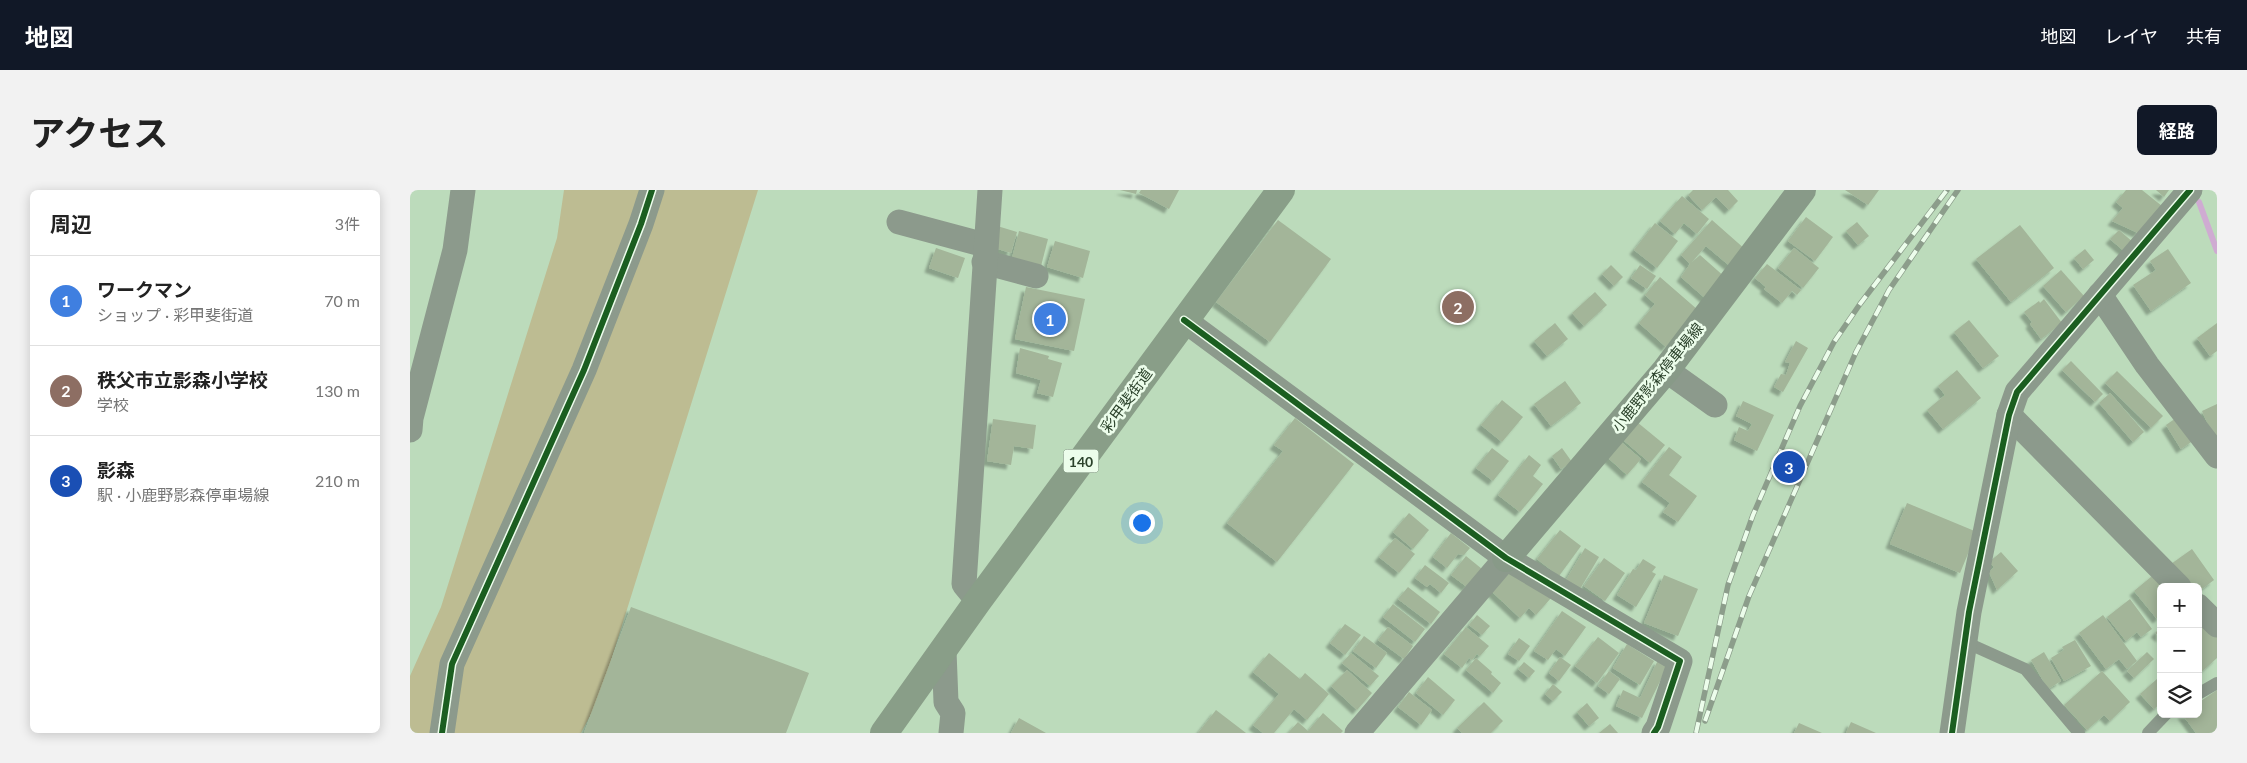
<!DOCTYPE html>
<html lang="ja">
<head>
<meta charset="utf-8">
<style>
	:root { --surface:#fff; --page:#f2f2f2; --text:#222; --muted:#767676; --line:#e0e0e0; --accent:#111827 }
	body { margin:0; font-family:Lato,"Noto Sans JP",sans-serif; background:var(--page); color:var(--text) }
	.controls { position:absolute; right:15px; bottom:15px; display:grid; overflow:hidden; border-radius:8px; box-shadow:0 2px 12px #0003 }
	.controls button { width:45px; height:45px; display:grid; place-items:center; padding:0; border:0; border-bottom:1px solid var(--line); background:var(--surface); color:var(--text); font:25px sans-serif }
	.you { position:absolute; left:731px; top:332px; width:18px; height:18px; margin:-12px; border:4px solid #fff; border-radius:50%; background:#1a73e8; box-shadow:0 0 0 8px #1a73e833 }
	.badge { display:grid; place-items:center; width:32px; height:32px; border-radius:50%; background:var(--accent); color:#fff; font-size:16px; font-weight:700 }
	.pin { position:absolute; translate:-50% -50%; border:2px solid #fff; box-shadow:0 1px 5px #0006 }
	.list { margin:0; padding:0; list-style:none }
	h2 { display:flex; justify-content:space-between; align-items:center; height:65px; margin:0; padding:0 20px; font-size:21px }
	h2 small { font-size:16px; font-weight:400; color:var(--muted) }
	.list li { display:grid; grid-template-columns:32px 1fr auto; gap:15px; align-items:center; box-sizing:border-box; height:90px; padding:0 20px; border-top:1px solid var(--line) }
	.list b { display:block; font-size:19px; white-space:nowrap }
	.list p { margin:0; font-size:16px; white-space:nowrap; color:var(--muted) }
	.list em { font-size:16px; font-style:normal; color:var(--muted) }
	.icon { flex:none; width:28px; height:28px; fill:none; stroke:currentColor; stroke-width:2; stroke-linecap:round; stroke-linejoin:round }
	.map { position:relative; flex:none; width:1807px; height:543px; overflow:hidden; border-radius:8px }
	header { display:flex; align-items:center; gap:30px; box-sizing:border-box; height:70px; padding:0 25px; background:var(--accent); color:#fff }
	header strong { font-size:24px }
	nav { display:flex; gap:28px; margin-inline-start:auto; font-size:18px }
	.intro { display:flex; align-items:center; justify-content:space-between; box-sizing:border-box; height:120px; padding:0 30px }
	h1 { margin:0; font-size:35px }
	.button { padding:12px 22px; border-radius:8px; background:var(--accent); color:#fff; font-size:18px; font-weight:700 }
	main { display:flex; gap:30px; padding:0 30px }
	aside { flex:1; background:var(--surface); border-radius:8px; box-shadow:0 2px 12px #0003 }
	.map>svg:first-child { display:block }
</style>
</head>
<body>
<header>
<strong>地図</strong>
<nav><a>地図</a><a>レイヤ</a><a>共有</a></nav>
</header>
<div class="intro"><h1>アクセス</h1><a class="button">経路</a></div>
<main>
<aside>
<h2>周辺<small>3件</small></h2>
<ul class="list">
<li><span class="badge" style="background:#3f7fe0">1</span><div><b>ワークマン</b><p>ショップ · 彩甲斐街道</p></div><em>70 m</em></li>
<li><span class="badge" style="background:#8d6e63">2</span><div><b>秩父市立影森小学校</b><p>学校</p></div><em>130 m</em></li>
<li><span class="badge" style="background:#1a4fb4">3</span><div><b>影森</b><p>駅 · 小鹿野影森停車場線</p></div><em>210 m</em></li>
</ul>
</aside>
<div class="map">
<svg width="1807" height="543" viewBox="0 0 1807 543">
	<defs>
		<filter id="shadow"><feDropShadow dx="-4.5" dy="4.5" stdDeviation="1" flood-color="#0004"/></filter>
	</defs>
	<rect width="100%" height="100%" fill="#bcdbbb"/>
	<path fill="#bdbc92" d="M 154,0 L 348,0 L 189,509 L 171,543 L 0,543 L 0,486 L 31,417 L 147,48 Z"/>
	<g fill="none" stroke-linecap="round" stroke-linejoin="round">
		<path stroke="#cfabd2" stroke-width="6" d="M 1789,12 L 1807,61"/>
	</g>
	<g fill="#a3b599" filter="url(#shadow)">
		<path d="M 710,0 L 727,0 L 726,4 Z"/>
		<path d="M 731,0 L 769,0 L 759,19 L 729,3 Z"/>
		<path d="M 1283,0 L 1318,0 L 1328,11 L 1319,20 L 1306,7 L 1292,20 L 1278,5 Z"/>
		<path d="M 1435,0 L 1469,0 L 1458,15 Z"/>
		<path d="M 1716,0 L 1732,0 L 1752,16 L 1728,43 L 1702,31 L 1713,18 L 1706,12 Z"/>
		<path d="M 1746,0 L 1759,0 L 1754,7 Z"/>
		<path d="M 1272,6 L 1299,29 L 1287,44 L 1274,33 L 1265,44 L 1250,31 Z"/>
		<path d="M 1396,27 L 1423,47 L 1405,71 L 1378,51 Z"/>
		<path d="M 868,30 L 921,69 L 860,152 L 806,112 Z"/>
		<path d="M 1302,30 L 1336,60 L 1321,77 L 1296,56 L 1281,73 L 1290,65 L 1316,88 L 1296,109 L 1271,87 L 1280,74 L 1271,65 Z"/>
		<path d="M 1447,32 L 1459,46 L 1448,55 L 1436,41 Z"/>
		<path d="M 1245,33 L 1268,51 L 1247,78 L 1224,60 Z"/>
		<path d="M 584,35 L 607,42 L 601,63 L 578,56 Z"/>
		<path d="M 1610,35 L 1644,78 L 1601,112 L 1566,69 Z"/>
		<path d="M 1709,40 L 1724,53 L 1715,62 L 1700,49 Z"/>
		<path d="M 609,41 L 638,49 L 630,80 L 601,72 Z"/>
		<path d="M 645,51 L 680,61 L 673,88 L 637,77 Z"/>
		<path d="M 526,58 L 555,68 L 548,88 L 519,78 Z"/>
		<path d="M 1384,58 L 1409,78 L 1393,98 L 1368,78 Z"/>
		<path d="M 1675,59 L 1684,70 L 1673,79 L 1664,68 Z"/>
		<path d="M 1758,59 L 1781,93 L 1741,121 L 1723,95 L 1746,80 L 1740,71 Z"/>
		<path d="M 1357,74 L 1391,100 L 1387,105 L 1382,101 L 1372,113 L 1354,99 L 1356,97 L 1345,88 Z"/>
		<path d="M 1201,75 L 1213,87 L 1204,96 L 1192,84 Z"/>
		<path d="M 1230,75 L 1246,86 L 1237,99 L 1221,88 Z"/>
		<path d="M 1651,80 L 1674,106 L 1656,122 L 1633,96 Z"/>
		<path d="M 1250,87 L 1288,120 L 1256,157 L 1229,133 L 1245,114 L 1235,105 Z"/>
		<path d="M 616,97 L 675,109 L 664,161 L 605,149 Z"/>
		<path d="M 1185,102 L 1197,115 L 1174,136 L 1162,123 Z"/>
		<path d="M 1634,109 L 1652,133 L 1631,149 L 1620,134 L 1622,132 L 1614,122 L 1629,111 L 1630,113 Z"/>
		<path d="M 1559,130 L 1589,166 L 1573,178 L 1544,142 Z"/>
		<path d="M 1145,133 L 1158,149 L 1137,166 L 1124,151 Z"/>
		<path d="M 1807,133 L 1807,161 L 1800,166 L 1787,148 Z"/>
		<path d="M 1386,151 L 1398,158 L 1373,202 L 1364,197 L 1371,184 L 1376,185 L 1380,173 L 1375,172 Z"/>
		<path d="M 610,158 L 639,166 L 638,169 L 652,173 L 643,207 L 627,203 L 631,190 L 606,183 Z"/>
		<path d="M 1661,171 L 1693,204 L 1685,212 L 1652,180 Z"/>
		<path d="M 1547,180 L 1571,208 L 1533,239 L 1517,220 L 1535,205 L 1528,196 Z"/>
		<path d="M 1707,181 L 1753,226 L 1741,238 L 1695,193 Z"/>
		<path d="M 1155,191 L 1171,213 L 1141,236 L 1124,214 Z"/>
		<path d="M 1700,203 L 1734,242 L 1723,252 L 1689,213 Z"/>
		<path d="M 1092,210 L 1113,227 L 1092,252 L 1071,235 Z"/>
		<path d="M 1333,211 L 1364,225 L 1347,261 L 1324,250 L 1329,237 L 1338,241 L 1342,234 L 1326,226 Z"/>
		<path d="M 1807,214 L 1807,247 L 1804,248 L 1792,221 Z"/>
		<path d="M 1769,226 L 1784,250 L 1771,259 L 1756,235 Z"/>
		<path d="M 885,228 L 944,274 L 867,372 L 817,333 L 873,261 L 864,255 Z"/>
		<path d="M 583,229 L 626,235 L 623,259 L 604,256 L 601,275 L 577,271 Z"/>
		<path d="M 1227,232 L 1255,255 L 1240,273 L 1212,249 Z"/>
		<path d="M 1210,251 L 1231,269 L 1217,285 L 1196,266 Z"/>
		<path d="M 1259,257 L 1272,267 L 1259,285 L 1287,306 L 1268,332 L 1253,322 L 1260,313 L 1232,292 Z"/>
		<path d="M 1082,258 L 1099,271 L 1083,291 L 1066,278 Z"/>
		<path d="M 1152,258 L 1162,272 L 1151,279 L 1142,266 Z"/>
		<path d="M 1119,265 L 1131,275 L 1123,286 L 1133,294 L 1110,322 L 1088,305 Z"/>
		<path d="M 1497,313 L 1567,342 L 1550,383 L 1480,354 Z"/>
		<path d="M 999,323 L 1019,340 L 1003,359 L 983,342 Z"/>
		<path d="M 1150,340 L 1171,356 L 1149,386 L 1127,369 Z"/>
		<path d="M 1041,343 L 1060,358 L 1054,365 L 1048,364 L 1037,378 L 1023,367 Z"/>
		<path d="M 985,348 L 1005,364 L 989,383 L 969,367 Z"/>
		<path d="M 1175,358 L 1189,367 L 1170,399 L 1156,390 Z"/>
		<path d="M 1782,359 L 1804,390 L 1788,402 L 1788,397 L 1778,397 L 1761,374 Z"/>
		<path d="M 1591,362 L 1608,381 L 1587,400 L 1579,382 L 1584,377 L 1579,372 Z"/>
		<path d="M 1056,366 L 1072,379 L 1057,397 L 1041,385 Z"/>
		<path d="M 1194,368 L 1215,383 L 1195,411 L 1174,396 Z"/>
		<path d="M 1233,369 L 1246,377 L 1242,382 L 1246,384 L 1226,417 L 1207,405 L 1223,379 L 1226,380 Z"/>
		<path d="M 1100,371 L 1141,408 L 1126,425 L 1119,418 L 1110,428 L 1077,397 Z"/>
		<path d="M 1015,375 L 1039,393 L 1031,403 L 1020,394 L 1017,397 L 1005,388 Z"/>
		<path d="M 1747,382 L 1759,397 L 1751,397 L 1751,426 L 1747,429 L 1724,401 Z"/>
		<path d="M 1254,385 L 1288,399 L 1268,446 L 1234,433 Z"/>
		<path d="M 998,397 L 1030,422 L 1021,434 L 988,409 Z"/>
		<path d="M 1720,409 L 1742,439 L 1731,447 L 1727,442 L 1716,451 L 1697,427 Z"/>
		<path d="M 983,414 L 1015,439 L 1005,452 L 973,427 Z"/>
		<path d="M 221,417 L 399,483 L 376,543 L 174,543 Z"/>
		<path d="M 1152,421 L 1176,437 L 1155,466 L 1146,459 L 1138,470 L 1124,461 Z"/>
		<path d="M 1067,425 L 1080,436 L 1072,445 L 1059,435 Z"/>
		<path d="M 1693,425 L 1727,471 L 1717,479 L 1709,469 L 1696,479 L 1669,443 Z"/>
		<path d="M 935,434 L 951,445 L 935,465 L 920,453 Z"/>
		<path d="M 1796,434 L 1807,447 L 1807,468 L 1788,485 L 1788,440 Z"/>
		<path d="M 978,437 L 1003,456 L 994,469 L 968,450 Z"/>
		<path d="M 1056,437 L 1079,456 L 1070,466 L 1067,464 L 1062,470 L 1059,468 L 1052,478 L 1034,464 Z"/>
		<path d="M 1751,437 L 1751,448 L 1745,443 Z"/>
		<path d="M 954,446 L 977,463 L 966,478 L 943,461 Z"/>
		<path d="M 1188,447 L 1209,463 L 1187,493 L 1165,476 Z"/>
		<path d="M 1109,448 L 1120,456 L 1109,471 L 1098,464 Z"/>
		<path d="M 1665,450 L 1681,476 L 1654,491 L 1641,468 L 1654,460 L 1652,457 Z"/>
		<path d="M 1217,454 L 1244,471 L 1230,495 L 1203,478 Z"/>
		<path d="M 1634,462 L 1651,491 L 1638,499 L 1621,470 Z"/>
		<path d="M 1737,462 L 1744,469 L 1724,488 L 1717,481 Z"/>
		<path d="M 859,463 L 890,489 L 895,483 L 919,504 L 897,530 L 884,519 L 864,543 L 853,543 L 843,535 L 869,504 L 843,482 Z"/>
		<path d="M 941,463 L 969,486 L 960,496 L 932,473 Z"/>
		<path d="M 1150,467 L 1161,475 L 1149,491 L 1139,483 Z"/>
		<path d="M 1066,468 L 1082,482 L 1081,484 L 1091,493 L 1083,503 L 1056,480 Z"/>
		<path d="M 1248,470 L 1258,475 L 1232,528 L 1206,516 L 1213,500 L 1230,508 Z"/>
		<path d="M 1114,472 L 1125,481 L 1119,488 L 1108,479 Z"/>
		<path d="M 937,480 L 962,503 L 947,520 L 921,496 Z"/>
		<path d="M 1199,481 L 1210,489 L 1199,504 L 1188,496 Z"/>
		<path d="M 1692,481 L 1720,512 L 1700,531 L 1694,525 L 1677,540 L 1654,515 Z"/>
		<path d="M 1018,487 L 1045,510 L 1033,525 L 1006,503 Z"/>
		<path d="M 1747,489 L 1751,493 L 1751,513 L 1744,519 L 1730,504 Z"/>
		<path d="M 1143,494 L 1152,502 L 1143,511 L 1135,504 Z"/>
		<path d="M 1807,500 L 1807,543 L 1786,543 L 1772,524 L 1788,524 L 1788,513 Z"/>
		<path d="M 999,502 L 1022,520 L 1011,535 L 988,517 Z"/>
		<path d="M 1074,512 L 1093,531 L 1081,543 L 1052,543 L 1047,538 Z"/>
		<path d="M 1177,513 L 1189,528 L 1179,536 L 1167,522 Z"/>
		<path d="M 806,520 L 836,543 L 788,543 Z"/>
		<path d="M 913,523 L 933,541 L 931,543 L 878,543 L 888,532 L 898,541 Z"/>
		<path d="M 609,528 L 636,543 L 601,543 Z"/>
		<path d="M 1441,532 L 1466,543 L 1436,543 Z"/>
		<path d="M 1389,533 L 1412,543 L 1384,543 Z"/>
		<path d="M 1200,534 L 1208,543 L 1189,543 Z"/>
	</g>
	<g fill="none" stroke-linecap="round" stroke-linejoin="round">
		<g stroke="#8c9a8c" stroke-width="12">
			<path d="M 1555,452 L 1615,479 L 1669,543"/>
			<path d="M 1788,504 L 1807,493"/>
			<path d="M 1738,543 L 1756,524"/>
		</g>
		<g stroke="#8c9a8c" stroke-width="25">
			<path d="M 489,32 L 575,55"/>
			<path d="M 574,72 L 626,86"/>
			<path d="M 1690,105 L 1737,175 L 1807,266"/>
			<path d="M 774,130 L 1096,368 L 1270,471 L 1248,537 L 1244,543"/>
			<path d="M 1256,180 L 1305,215"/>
			<path d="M 1599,225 L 1769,397"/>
			<path d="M 0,240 L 1,228 L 45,60 L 53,0"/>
			<path d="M 568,411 L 554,394 L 580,0"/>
			<path d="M 1788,416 L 1807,435"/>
			<path d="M 534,461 L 536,512 L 543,523 L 541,543"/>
			<path d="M 32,543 L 42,474 L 174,180 L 231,34 L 242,0"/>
			<path d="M 947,543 L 1096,368"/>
			<path d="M 1542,543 L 1559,422 L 1599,225 L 1607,202 L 1780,0"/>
		</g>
		<path stroke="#889a88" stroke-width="28" d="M 1096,368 L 1256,180 L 1392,0"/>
		<path stroke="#899e88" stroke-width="28" d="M 474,543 L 568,411 L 871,0"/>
		<g stroke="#8c9d8b" stroke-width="5.5">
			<g id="rail">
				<path d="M 1295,531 L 1339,406 L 1446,162 L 1479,100 L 1548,0"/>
				<path d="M 1286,543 L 1318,395 L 1343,325 L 1390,216 L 1424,152 L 1450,114 L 1537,0"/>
			</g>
		</g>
		<use href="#rail" stroke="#ecfdeb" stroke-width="4" stroke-dasharray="11" stroke-linecap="butt"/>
		<g stroke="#ecfdeb" stroke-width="9">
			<g id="cycleway">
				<path d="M 774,130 L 1096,368 L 1270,471 L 1248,537 L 1244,543"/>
				<path d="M 32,543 L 42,474 L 174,180 L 231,34 L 242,0"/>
				<path d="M 1542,543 L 1559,422 L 1599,225 L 1607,202 L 1780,0"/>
			</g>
		</g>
		<use href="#cycleway" stroke="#1b5e20" stroke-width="6"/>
	</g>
	<g text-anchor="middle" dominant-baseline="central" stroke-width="5" stroke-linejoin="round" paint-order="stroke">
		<rect fill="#ecfdeb" stroke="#657a65" stroke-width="1" x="653.5" y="259.5" width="35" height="23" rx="4"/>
		<g font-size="14" font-weight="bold" fill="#2b422b">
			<text x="671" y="271">140</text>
		</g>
		<g font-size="15" fill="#2b422b" stroke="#ecfdeb">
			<text transform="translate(1247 187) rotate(-51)">小鹿野影森停車場線</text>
			<text transform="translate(716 210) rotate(-54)">彩甲斐街道</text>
		</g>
	</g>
</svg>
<div class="controls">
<button>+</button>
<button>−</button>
<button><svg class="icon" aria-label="layers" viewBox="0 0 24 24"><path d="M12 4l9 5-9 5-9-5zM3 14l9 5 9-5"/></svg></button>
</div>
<div class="you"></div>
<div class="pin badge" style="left:640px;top:129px;background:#3f7fe0">1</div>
<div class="pin badge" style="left:1048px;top:117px;background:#8d6e63">2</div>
<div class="pin badge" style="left:1379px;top:277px;background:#1a4fb4">3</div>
</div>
</main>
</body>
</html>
